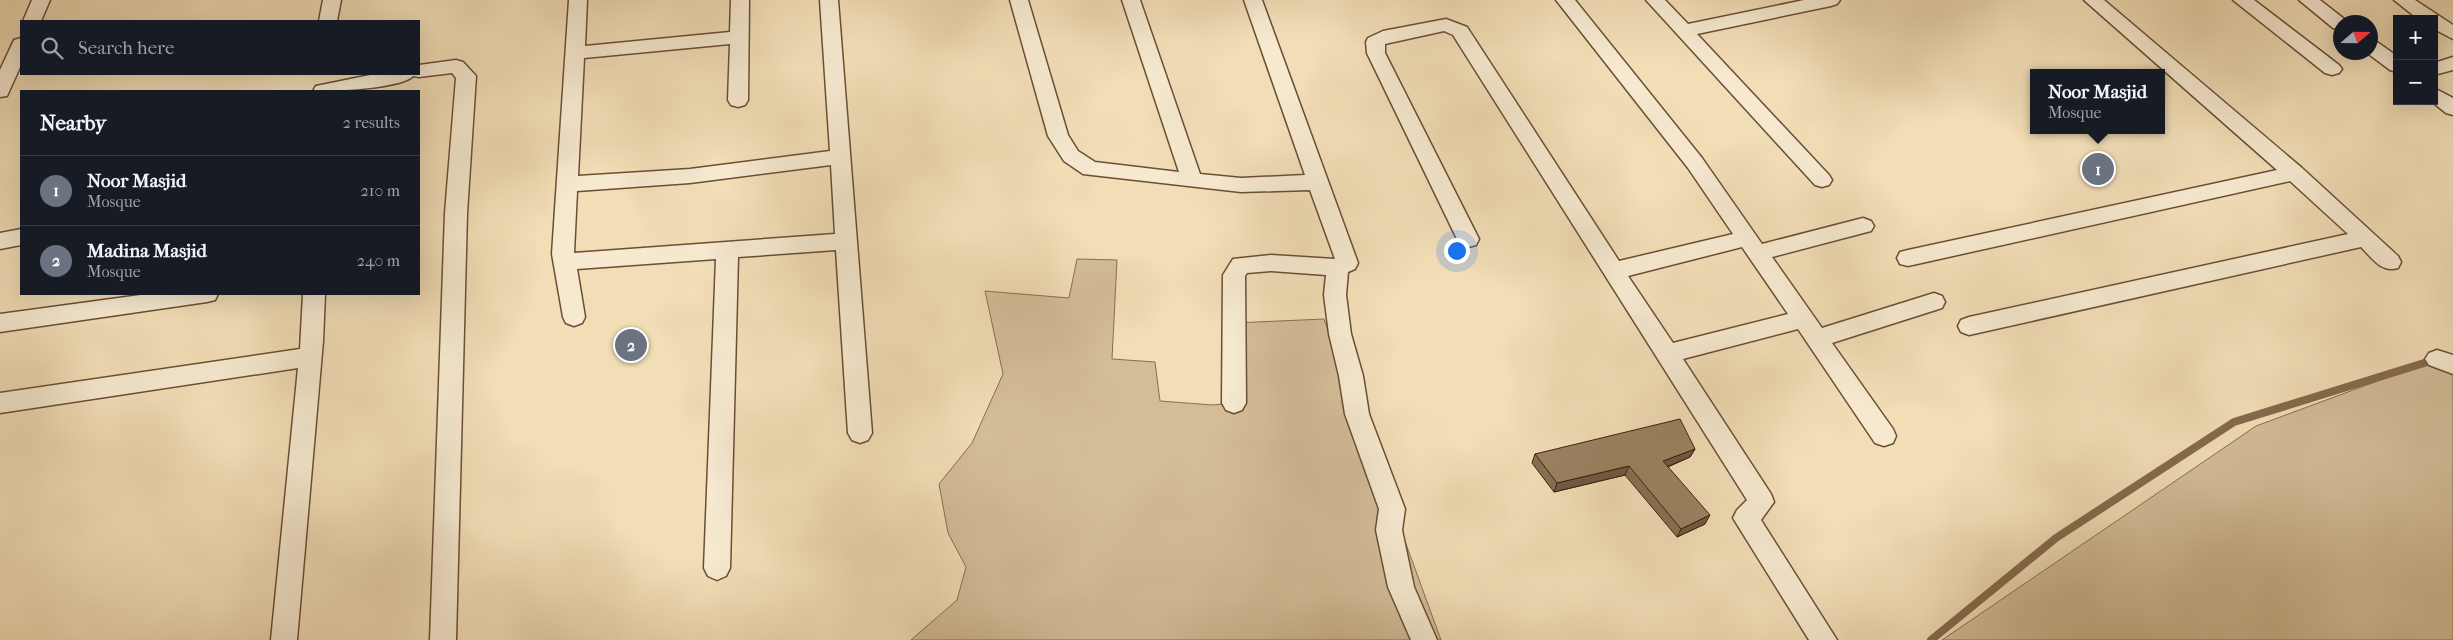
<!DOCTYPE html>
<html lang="en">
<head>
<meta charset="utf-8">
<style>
	:root { --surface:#171b24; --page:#242831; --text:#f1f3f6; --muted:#9ea1a6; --line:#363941; --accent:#d93025 }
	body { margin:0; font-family:"IM FELL French Canon",serif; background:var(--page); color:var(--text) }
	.controls { position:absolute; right:15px; top:15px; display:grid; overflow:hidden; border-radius:0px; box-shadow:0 5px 20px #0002 }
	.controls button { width:45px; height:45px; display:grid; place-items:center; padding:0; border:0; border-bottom:1px solid var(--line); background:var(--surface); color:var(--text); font:25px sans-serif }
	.compass { position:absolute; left:2333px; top:15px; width:45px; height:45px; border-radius:50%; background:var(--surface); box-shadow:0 5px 20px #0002; rotate:70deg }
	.you { position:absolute; left:1456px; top:250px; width:18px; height:18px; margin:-12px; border:4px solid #fff; border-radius:50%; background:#1a73e8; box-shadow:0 0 0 8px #1a73e833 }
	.badge { display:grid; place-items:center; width:32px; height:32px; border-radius:50%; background:var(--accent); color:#fff; font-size:16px; font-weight:700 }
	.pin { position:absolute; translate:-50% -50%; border:2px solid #fff; box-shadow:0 1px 5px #0006 }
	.popup { position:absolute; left:2030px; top:69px; width:135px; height:65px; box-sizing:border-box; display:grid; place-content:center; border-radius:0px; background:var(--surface); filter:drop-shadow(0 1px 4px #0005); font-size:16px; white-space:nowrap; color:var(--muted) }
	.popup b { font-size:19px; color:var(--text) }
	.popup::after { content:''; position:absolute; left:50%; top:100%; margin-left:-10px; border:10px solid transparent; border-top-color:var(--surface) }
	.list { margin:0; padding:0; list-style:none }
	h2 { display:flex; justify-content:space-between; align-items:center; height:65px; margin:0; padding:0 20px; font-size:21px }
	h2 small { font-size:16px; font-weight:400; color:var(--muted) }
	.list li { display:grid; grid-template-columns:32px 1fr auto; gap:15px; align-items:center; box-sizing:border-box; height:70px; padding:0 20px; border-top:1px solid var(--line) }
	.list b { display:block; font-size:19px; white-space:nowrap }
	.list p { margin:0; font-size:16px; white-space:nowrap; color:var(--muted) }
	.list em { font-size:16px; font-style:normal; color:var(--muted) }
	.icon { flex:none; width:28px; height:28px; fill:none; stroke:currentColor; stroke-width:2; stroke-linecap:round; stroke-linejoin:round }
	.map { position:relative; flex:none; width:2453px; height:640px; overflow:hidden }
	.search { position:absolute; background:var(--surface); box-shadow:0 5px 20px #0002; left:20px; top:20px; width:400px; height:55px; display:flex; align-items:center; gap:12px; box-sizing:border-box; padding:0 18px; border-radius:0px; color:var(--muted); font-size:19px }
	.panel { position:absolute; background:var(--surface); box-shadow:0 5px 20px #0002; left:20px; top:90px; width:400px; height:205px; border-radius:0px }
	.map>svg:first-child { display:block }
</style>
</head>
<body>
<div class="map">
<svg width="2453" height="640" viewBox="0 0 2453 640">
	<rect width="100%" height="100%" fill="#f1ddb6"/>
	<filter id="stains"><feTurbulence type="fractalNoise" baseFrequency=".004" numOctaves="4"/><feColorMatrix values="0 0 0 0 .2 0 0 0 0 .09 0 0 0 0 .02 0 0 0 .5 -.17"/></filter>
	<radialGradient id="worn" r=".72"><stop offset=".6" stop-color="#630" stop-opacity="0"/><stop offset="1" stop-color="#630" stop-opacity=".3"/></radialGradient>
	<g fill="#d3bd98" stroke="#886e50">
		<path d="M 1077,259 L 1117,260 L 1112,359 L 1155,362 L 1160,401 L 1213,405 L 1234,403 L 1234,323 L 1324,319 L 1441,640 L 911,640 L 957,600 L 966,567 L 948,533 L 939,484 L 972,443 L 1003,374 L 985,291 L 1069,298 Z"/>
		<path d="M 2437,359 L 2453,365 L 2453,640 L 1942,640 L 2256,426 Z"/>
	</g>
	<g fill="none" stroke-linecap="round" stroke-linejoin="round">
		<path stroke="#856a4c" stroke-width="8" d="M 1931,640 L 2056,538 L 2234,422 L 2437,359 L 2453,360"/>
		<g stroke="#6b4e33" stroke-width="3">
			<g id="minor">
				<path d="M 32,0 L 50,0 L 41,21 L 23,21 Z"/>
				<path d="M 323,0 L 341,0 L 337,21 L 319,21 Z"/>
				<path d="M 569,0 L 587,0 L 585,46 L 730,32 L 731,0 L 749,0 L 748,100 L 745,105 L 738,107 L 731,105 L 728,100 L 730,44 L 584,58 L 578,176 L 690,169 L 830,151 L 820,0 L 838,0 L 872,433 L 868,440 L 860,443 L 852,440 L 848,433 L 836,250 L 738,257 L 730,568 L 726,576 L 717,580 L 708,576 L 704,568 L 716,259 L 577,269 L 585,317 L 582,323 L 574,326 L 566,323 L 563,317 L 552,254 ZM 831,165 L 835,234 L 574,253 L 577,191 L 690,183 Z"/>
				<path d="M 1010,0 L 1028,0 L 1068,135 L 1078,151 L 1095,162 L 1179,172 L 1122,0 L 1140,0 L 1200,174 L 1241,178 L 1305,175 L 1244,0 L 1262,0 L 1358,263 L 1355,269 L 1348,272 L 1346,295 L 1351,334 L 1363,376 L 1369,414 L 1405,509 L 1402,530 L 1414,587 L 1437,640 L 1411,640 L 1388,587 L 1376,530 L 1379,509 L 1345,414 L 1339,376 L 1329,334 L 1324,295 L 1326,275 L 1271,271 L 1247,273 L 1245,276 L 1246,403 L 1242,410 L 1234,413 L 1226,410 L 1222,403 L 1223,275 L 1233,259 L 1271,255 L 1335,259 L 1310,190 L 1241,192 L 1083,174 L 1064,161 L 1048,136 Z"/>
				<path d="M 1556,0 L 1575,0 L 1702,158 L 1762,244 L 1863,218 L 1871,221 L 1874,226 L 1871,231 L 1772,257 L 1822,328 L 1934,293 L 1942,296 L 1945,302 L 1942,308 L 1832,343 L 1893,429 L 1896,436 L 1893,443 L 1884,446 L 1875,443 L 1798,329 L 1683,359 L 1771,494 L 1774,502 L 1761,520 L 1837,640 L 1809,640 L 1733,518 L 1737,510 L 1747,500 L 1453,35 L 1444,31 L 1385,44 L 1385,53 L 1479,239 L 1476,245 L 1468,247 L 1460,245 L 1457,239 L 1367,53 L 1366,42 L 1368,38 L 1383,31 L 1446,19 L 1467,27 L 1619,261 L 1733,234 L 1688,168 ZM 1742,247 L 1788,314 L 1673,343 L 1628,276 Z"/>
				<path d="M 1646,0 L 1665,0 L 1688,24 L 1804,0 L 1840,0 L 1837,4 L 1831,6 L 1697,34 L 1829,175 L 1832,180 L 1829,185 L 1822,187 L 1815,185 Z"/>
				<path d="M 2084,0 L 2104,0 L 2302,168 L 2398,256 L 2401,262 L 2398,268 C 2381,273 2372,258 2361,247 L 1969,335 L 1961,332 L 1958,326 L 1961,320 L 1969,317 L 2348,234 L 2290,181 L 1908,266 L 1900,264 L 1897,258 L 1900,252 L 1908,250 L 2277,170 Z"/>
				<path d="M 2233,0 L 2254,0 L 2339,65 L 2342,69 L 2339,73 L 2332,75 L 2325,73 Z"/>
				<path d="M 2299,0 L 2320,0 L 2348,22 L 2340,22 L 2340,30 L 2333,28 Z"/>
				<path d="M 2394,0 L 2415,0 L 2453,25 L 2453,39 L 2434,29 L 2434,19 L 2418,19 Z"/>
				<path d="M 21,38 L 21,65 L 7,96 L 0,97 L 0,70 L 14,40 Z"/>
				<path d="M 2370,40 L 2377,42 L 2397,56 L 2397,72 L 2390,70 L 2366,52 L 2370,52 Z"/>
				<path d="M 2453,57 L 2453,70 L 2434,75 L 2434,63 Z"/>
				<path d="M 456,60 L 463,62 L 476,76 L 467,213 L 456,640 L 430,640 L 445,213 L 456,78 L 452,73 L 419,77 L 413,76 C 403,88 331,92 313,91 L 316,86 L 375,74 L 419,74 L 419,65 Z"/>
				<path d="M 2434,88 L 2453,98 L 2453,115 L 2446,113 L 2431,101 L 2434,101 Z"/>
				<path d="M 21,229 L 21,245 L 0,249 L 0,233 Z"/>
				<path d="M 148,294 L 218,294 L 215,300 L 207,302 L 0,332 L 0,314 Z"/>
				<path d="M 303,294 L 325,294 L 323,341 L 297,640 L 271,640 L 298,368 L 0,413 L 0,393 L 300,349 Z"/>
				<path d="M 2437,350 L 2453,355 L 2453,374 L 2429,365 L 2425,359 L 2429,353 Z"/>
			</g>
		</g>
		<use href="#minor" fill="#f6e9d0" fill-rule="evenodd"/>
	</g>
	<path fill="#857054" stroke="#3e1f07" d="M 1695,449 L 1690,457 L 1668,467 L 1705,524 L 1677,537 L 1625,475 L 1554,492 L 1532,463 L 1535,454 Z"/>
	<g fill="#6c5b45" stroke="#3e1f07">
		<path d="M 1695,449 L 1690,457 L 1659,470 L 1663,461 Z"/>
		<path d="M 1629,466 L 1625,475 L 1554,492 L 1557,483 Z"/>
		<path d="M 1710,515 L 1705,524 L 1677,537 L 1681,529 Z"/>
	</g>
	<path fill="#9b8262" stroke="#3e1f07" d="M 1680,419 L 1695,449 L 1663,461 L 1710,515 L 1681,529 L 1629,466 L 1557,483 L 1535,454 Z"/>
	<rect width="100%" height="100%" filter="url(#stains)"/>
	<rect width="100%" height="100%" fill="url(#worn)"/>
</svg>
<div class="controls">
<button>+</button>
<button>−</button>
</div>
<svg class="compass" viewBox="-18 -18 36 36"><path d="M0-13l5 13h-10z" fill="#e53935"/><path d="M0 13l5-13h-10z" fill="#9ea1a6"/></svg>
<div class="you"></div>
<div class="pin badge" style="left:2098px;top:169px;background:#6b7280">1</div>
<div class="popup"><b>Noor Masjid</b>Mosque</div>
<div class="pin badge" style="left:631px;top:345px;background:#6b7280">2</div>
<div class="search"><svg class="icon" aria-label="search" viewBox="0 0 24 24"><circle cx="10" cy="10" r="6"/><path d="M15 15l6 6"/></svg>Search here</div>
<section class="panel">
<h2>Nearby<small>2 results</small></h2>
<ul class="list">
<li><span class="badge" style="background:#6b7280">1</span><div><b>Noor Masjid</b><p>Mosque</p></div><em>210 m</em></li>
<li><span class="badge" style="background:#6b7280">2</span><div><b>Madina Masjid</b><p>Mosque</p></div><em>240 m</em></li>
</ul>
</section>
</div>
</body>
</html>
